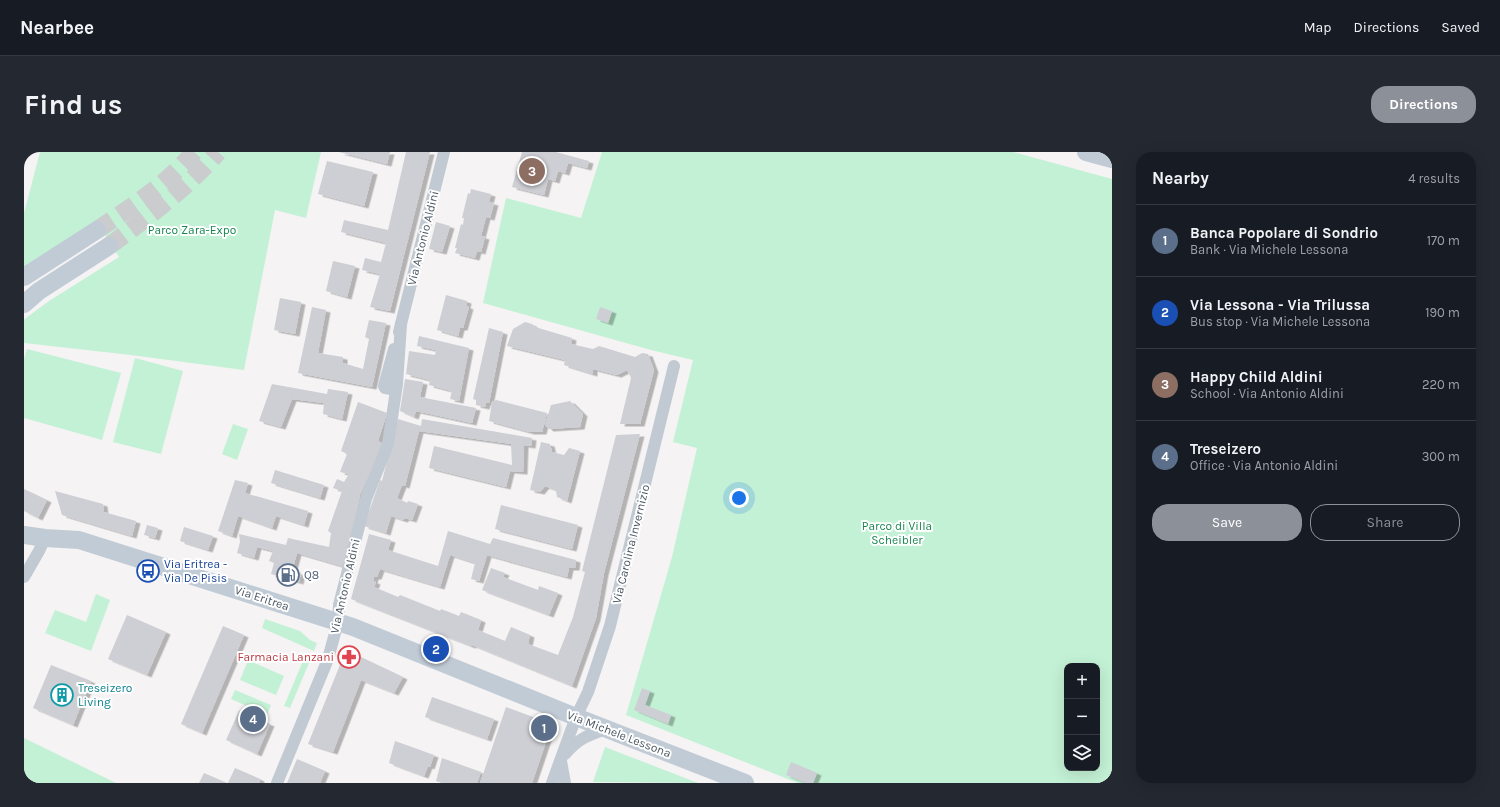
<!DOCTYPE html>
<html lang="en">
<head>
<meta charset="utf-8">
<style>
	:root { --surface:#171b24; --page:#242831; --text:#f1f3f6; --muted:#9ea1a6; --line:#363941; --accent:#8c9099 }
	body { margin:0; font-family:Karla,sans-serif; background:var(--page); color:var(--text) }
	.controls { position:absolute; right:12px; bottom:12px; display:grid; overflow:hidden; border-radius:8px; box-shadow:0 4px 16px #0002 }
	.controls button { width:36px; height:36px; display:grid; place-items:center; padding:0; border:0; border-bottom:1px solid var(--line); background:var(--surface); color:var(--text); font:20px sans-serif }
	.you { position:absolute; left:715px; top:346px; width:14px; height:14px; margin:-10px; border:3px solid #fff; border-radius:50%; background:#1a73e8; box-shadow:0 0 0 6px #1a73e833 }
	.badge { display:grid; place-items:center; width:26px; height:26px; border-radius:50%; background:var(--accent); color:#fff; font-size:13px; font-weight:700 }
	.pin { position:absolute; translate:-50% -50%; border:2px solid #fff; box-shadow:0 1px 4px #0006 }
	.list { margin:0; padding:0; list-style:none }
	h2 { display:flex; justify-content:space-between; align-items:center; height:52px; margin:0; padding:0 16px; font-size:17px }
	h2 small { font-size:13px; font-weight:400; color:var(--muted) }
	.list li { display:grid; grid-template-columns:26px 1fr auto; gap:12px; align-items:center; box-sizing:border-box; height:72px; padding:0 16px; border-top:1px solid var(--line) }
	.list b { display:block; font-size:15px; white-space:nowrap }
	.list p { margin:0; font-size:13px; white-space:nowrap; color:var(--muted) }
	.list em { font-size:13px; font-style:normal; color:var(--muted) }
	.actions { display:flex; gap:8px; padding:12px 16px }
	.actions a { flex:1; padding:9px 0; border:1px solid var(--accent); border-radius:16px; text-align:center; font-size:14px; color:var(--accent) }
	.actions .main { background:var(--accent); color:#fff }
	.icon { flex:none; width:22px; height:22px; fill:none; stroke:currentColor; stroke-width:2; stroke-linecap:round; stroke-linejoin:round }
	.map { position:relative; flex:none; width:1088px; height:631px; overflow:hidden; border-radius:16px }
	header { display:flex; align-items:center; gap:24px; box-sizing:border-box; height:56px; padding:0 20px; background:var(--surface); border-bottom:1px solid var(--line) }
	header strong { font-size:19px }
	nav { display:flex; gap:22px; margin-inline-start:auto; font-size:14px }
	.intro { display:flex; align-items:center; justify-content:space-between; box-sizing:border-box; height:96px; padding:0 24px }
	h1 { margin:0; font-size:28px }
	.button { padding:10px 18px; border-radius:16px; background:var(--accent); color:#fff; font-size:14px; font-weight:700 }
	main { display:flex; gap:24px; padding:0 24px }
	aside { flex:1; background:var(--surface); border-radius:16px; box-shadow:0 4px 16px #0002 }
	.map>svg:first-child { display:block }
</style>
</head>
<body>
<header>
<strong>Nearbee</strong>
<nav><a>Map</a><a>Directions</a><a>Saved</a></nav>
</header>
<div class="intro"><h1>Find us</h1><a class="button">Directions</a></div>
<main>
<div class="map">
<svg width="1088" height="631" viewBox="0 0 1088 631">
	<defs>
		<filter id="shadow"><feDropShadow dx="4.5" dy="2.5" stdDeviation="0" flood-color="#0004"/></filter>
	</defs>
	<rect width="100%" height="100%" fill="#f5f3f3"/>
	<g fill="#c3f1d5" fill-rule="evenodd">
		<path d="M 16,0 L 297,0 L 282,66 L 251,58 L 220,218 L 107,203 L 0,191 L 0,168 L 2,166 L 25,149 L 95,105 L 72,69 L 0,118 L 0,61 Z"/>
		<path d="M 578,0 L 989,0 L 1088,27 L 1088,631 L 774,631 L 602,563 L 648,405 L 673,296 L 649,290 L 669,208 L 627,198 L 459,151 L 482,46 L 557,66 ZM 1043,514 L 1073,514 L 1073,616 L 1043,616 Z"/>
		<path d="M 3,197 L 97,221 L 78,288 L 0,266 L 0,207 Z"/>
		<path d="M 111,206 L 159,219 L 137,302 L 89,290 Z"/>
		<path d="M 209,272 L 224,277 L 213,308 L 198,302 Z"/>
		<path d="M 72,442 L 86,448 L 67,499 L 21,481 L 31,458 L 62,470 Z"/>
		<path d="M 241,467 L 276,479 L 286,488 L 293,491 L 290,499 L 238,476 Z"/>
		<path d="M 224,508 L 260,524 L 252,543 L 216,528 Z"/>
		<path d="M 279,509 L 285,511 L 266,556 L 260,554 Z"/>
		<path d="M 211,538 L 247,553 L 243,563 L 207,547 Z"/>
		<path d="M 0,586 L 92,631 L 0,631 Z"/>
		<path d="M 581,595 L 674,631 L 569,630 Z"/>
	</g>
	<g fill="#cdcfd5" filter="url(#shadow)">
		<path d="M 315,0 L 366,0 L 363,12 Z"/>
		<path d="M 382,0 L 406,0 L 366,159 L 346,155 L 356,122 L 338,118 L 341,106 L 357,110 L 362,91 L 317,80 L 320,68 L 364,78 Z"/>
		<path d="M 498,0 L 532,0 L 565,9 L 563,16 L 544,11 L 541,21 L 534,19 L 531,29 L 524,27 L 520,43 L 488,35 Z"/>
		<path d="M 303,9 L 349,20 L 340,54 L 294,42 Z"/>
		<path d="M 447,37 L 467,42 L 465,50 L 470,51 L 466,66 L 462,65 L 457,84 L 461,85 L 457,100 L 453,99 L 451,106 L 431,101 L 433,96 L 431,96 L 437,72 L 439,73 L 440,66 L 438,66 L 444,41 L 446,42 Z"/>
		<path d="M 412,70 L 426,74 L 418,100 L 405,97 Z"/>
		<path d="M 309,109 L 331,114 L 323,145 L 302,139 Z"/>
		<path d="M 422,143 L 443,149 L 442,154 L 445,155 L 439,176 L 436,176 L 434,184 L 413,178 Z"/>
		<path d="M 256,146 L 277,150 L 271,182 L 250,178 Z"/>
		<path d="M 288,155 L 302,158 L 294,201 L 319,205 L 319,211 L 339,217 L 345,187 L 341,185 L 345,168 L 362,171 L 348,235 L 274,221 Z"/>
		<path d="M 576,155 L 588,159 L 584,171 L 572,167 Z"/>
		<path d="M 501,170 L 508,172 L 511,175 L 548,186 L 547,192 L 569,197 L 575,194 L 611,205 L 618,201 L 624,202 L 630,218 L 616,272 L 596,272 L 607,226 L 603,218 L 593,223 L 569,217 L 569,222 L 540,213 L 541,208 L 483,194 L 489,177 Z"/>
		<path d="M 465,176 L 479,180 L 465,251 L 462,251 L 461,255 L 452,253 L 452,248 L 449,247 Z"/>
		<path d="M 395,184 L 445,196 L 435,249 L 426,247 L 428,239 L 405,233 L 406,228 L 382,222 L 385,199 L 411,203 L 412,198 L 393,194 Z"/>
		<path d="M 381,227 L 399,230 L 396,245 L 452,256 L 448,271 L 392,259 L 390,265 L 376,259 Z"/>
		<path d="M 248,232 L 303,242 L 304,237 L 324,240 L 318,267 L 299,262 L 300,251 L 268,247 L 257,275 L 235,269 Z"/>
		<path d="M 472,248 L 523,261 L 518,280 L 506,280 L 465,269 L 468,250 Z"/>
		<path d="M 546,249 L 559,262 L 556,275 L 525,277 L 521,273 L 527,253 Z"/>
		<path d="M 334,250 L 363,261 L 354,289 L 359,292 L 336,343 L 321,415 L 273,401 L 268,419 L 277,421 L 275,430 L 247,422 L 250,411 L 245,409 L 249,399 L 233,395 L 230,406 L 213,401 L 216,390 L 215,382 L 262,393 L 264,386 L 305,395 L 307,381 L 304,379 L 318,339 L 309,336 L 313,327 L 320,330 L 325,322 L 316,320 L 323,302 L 317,299 Z"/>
		<path d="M 374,267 L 397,274 L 398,267 L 508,286 L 507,294 L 500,293 L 499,320 L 486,319 L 482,335 L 405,316 L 410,294 L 488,313 L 487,292 L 395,279 L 381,334 L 378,333 L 373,346 L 383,351 L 384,349 L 394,352 L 388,368 L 381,366 L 379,368 L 367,364 L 362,381 L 340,374 L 356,328 L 358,329 Z"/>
		<path d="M 616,282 L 580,421 L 572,466 L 548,534 L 448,493 L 447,494 L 327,447 L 345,382 L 367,388 L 364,398 L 414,414 L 424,379 L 466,392 L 469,386 L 552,408 L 551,416 L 545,416 L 543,425 L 463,403 L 455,429 L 447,427 L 451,411 L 426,403 L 416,435 L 356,417 L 353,425 L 350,425 L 349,429 L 352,430 L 350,435 L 374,445 L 376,443 L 416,459 L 417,457 L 435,464 L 437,460 L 457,468 L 454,478 L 481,489 L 487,475 L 506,483 L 504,492 L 534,503 L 549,465 L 561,420 L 558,419 L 592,283 Z"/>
		<path d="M 517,290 L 526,292 L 528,300 L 540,303 L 545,296 L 556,299 L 543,349 L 533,345 L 532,338 L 521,334 L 516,340 L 506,338 Z"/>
		<path d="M 251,318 L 300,333 L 296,346 L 247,331 Z"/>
		<path d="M 211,328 L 224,331 L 221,341 L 284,359 L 280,373 L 252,364 L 248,376 L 214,364 L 208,384 L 194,379 Z"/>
		<path d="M 0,337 L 23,348 L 14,366 L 0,359 Z"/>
		<path d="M 31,339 L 79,352 L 80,360 L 112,369 L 108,384 L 38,363 Z"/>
		<path d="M 477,353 L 554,373 L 548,397 L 471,377 Z"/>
		<path d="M 123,373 L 134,376 L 131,386 L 120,383 Z"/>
		<path d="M 160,375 L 189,384 L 184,398 L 156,389 Z"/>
		<path d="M 467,416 L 481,421 L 479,425 L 514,438 L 515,434 L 534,441 L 525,463 L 458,438 Z"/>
		<path d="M 103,463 L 142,480 L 123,523 L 84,507 Z"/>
		<path d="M 199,474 L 220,483 L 178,581 L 157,572 Z"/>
		<path d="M 322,498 L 379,525 L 370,541 L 337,528 L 309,600 L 284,592 Z"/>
		<path d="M 27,513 L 67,529 L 49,573 L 9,556 Z"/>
		<path d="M 618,536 L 626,539 L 621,553 L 647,563 L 644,572 L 610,558 Z"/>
		<path d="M 408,545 L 470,567 L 463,587 L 401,565 Z"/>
		<path d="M 482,555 L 528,572 L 508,631 L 456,631 Z"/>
		<path d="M 215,559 L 246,572 L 233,602 L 202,588 Z"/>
		<path d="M 371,589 L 410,603 L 406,615 L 404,614 L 400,624 L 365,611 Z"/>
		<path d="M 418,606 L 457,620 L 453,631 L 418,631 L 412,629 Z"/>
		<path d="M 273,607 L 301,619 L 296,631 L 263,631 Z"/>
		<path d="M 767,610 L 793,621 L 789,631 L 782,631 L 762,623 Z"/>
		<path d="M 211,616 L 236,627 L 235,631 L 204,631 Z"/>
		<path d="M 180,621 L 203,631 L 175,631 Z"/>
	</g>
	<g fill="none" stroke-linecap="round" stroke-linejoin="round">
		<g stroke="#caccce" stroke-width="18" stroke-dasharray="18 9" stroke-linecap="butt">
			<path d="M 73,78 C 108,55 143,32 170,0"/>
			<path d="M 85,94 C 124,65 162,37 194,0"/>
		</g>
		<g stroke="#c1cad2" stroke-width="12">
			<path d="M 375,180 L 420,0"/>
			<path d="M 370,197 L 360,234 L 361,236 L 367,237 L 373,232"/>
			<path d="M 0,425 L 15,399 L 21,386"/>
			<path d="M 541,602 C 554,587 564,583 582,577"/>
			<path d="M 537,609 L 541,631"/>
			<path d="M 253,631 L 304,507 L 314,470 L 315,453 L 342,347 L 364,292 L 373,232 L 377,172"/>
			<path d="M 528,631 L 552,565 L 564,540 L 586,474 L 650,214"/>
		</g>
		<g stroke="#c1cbd6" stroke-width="18">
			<path d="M 1062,0 L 1088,7"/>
			<path d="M 0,125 L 73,78"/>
			<path d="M 0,152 L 15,139 L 85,94"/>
			<path d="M 0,383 L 21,386 L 55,388 L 329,475 L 552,565 L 721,631"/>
		</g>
	</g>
	<defs>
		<g id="bus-ring" transform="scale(1.15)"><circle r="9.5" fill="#fff" stroke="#1a4fb4" stroke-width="1.5"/><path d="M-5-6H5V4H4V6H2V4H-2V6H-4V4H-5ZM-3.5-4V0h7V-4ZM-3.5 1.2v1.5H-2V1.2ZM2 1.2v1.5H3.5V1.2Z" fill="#1a4fb4"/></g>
		<g id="fuel-ring" transform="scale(1.15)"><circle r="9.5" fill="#fff" stroke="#5c6f8a" stroke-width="1.5"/><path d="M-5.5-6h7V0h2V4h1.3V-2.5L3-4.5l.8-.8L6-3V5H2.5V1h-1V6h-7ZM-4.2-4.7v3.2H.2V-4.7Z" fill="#5c6f8a"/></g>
		<g id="pharmacy-ring" transform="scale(1.15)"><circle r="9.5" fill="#fff" stroke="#e0444e" stroke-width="1.5"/><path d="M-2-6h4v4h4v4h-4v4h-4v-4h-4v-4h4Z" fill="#e0444e"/></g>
		<g id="building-ring" transform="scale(1.15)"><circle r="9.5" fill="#fff" stroke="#0f9aa8" stroke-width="1.5"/><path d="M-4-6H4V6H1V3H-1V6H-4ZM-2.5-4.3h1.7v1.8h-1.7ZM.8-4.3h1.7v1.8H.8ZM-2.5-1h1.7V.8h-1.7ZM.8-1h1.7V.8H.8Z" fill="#0f9aa8"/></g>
	</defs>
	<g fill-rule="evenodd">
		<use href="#bus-ring" x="124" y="419"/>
		<use href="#fuel-ring" x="264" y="423"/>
		<use href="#pharmacy-ring" x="325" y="505"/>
		<use href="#building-ring" x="38" y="543"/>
	</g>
	<g text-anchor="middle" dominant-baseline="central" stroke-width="4" stroke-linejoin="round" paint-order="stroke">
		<g font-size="12" fill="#17864f" stroke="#fff">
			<text x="168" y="78">Parco Zara-Expo</text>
			<text x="873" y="374">Parco di Villa<tspan x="873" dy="14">Scheibler</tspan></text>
		</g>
		<g font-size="12" fill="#4a5661" stroke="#fff">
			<text transform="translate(399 86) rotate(-76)">Via Antonio Aldini</text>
			<text transform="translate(607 392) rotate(-76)">Via Carolina Invernizio</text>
			<text transform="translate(321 434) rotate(-77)">Via Antonio Aldini</text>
			<text transform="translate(238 446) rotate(18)">Via Eritrea</text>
			<text transform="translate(595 582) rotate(21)">Via Michele Lessona</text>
		</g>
		<g font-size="12" fill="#164399" stroke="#fff" text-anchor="start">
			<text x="140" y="412">Via Eritrea -<tspan x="140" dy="14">Via De Pisis</tspan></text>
		</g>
		<g font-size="12" fill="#4e5e75" stroke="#fff" text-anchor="start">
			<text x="280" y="423">Q8</text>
		</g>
		<g font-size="12" fill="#be3a42" stroke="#fff" text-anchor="end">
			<text x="310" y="505">Farmacia Lanzani</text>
		</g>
		<g font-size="12" fill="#0d838f" stroke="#fff" text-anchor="start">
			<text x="54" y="536">Treseizero<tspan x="54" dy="14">Living</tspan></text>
		</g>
	</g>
</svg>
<div class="controls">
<button>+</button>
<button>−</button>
<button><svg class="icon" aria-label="layers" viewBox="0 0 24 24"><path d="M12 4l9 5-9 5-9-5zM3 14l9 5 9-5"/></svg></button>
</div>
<div class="you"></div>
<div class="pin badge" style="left:520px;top:576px;background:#5c6f8a">1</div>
<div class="pin badge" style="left:412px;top:497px;background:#1a4fb4">2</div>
<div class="pin badge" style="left:508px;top:19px;background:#8d6e63">3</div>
<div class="pin badge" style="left:229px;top:567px;background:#5c6f8a">4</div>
</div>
<aside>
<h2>Nearby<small>4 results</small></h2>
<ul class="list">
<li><span class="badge" style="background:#5c6f8a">1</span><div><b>Banca Popolare di Sondrio</b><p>Bank · Via Michele Lessona</p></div><em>170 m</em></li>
<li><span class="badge" style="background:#1a4fb4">2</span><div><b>Via Lessona - Via Trilussa</b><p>Bus stop · Via Michele Lessona</p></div><em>190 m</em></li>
<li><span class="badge" style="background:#8d6e63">3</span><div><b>Happy Child Aldini</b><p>School · Via Antonio Aldini</p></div><em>220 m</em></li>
<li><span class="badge" style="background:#5c6f8a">4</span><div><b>Treseizero</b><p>Office · Via Antonio Aldini</p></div><em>300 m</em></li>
</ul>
<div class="actions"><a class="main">Save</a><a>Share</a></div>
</aside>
</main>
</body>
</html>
